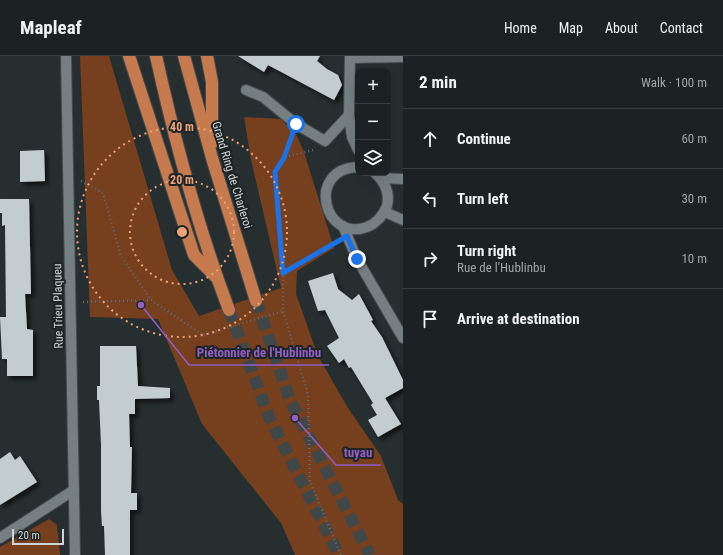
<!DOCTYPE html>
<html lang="en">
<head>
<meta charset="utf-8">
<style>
	:root { --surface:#1c2224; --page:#252a2c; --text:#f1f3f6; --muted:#a0a4a6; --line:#3a3f41 }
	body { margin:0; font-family:"Roboto Condensed",sans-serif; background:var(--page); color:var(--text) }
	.controls { position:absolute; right:12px; top:12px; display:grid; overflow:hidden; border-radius:8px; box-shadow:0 4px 16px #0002 }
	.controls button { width:36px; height:36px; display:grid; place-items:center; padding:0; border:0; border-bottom:1px solid var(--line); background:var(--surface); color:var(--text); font:20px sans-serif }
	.scale { position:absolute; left:12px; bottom:10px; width:52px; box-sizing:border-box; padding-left:4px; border:2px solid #ced3d4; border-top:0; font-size:11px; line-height:14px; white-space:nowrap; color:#ced3d4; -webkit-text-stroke:3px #1c2426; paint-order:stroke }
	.stop { position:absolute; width:12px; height:12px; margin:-9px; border:3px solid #1a73e8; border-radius:50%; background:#fff }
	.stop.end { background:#1a73e8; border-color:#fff; box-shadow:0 1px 4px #0008 }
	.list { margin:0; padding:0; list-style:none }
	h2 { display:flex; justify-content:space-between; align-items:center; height:52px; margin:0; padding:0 16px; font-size:17px }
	h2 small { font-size:13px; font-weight:400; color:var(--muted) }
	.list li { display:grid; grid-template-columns:26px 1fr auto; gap:12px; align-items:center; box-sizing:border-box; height:60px; padding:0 16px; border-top:1px solid var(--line) }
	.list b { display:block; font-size:15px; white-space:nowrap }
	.list p { margin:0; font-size:13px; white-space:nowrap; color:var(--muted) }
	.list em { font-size:13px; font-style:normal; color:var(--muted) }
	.icon { flex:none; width:22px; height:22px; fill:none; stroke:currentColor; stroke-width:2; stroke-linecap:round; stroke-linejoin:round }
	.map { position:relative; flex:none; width:403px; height:499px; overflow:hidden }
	header { display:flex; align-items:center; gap:24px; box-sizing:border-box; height:56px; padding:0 20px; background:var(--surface); border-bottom:1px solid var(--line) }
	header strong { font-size:19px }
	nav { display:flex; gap:22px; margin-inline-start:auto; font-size:14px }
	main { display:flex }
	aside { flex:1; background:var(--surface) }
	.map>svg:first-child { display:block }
</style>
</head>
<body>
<header>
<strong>Mapleaf</strong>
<nav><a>Home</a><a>Map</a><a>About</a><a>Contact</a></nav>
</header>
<main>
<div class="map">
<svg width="403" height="499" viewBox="0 0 403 499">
	<defs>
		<filter id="shadow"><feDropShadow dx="3.5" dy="3.5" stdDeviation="2" flood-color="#0009"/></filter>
	</defs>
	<rect width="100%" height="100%" fill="#262e30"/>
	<g fill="#763f1e">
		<path d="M 80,0 L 109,0 L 172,214 L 199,260 L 281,232 L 251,104 L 244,61 L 281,63 L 297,80 L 304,96 L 334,192 L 297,215 L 296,238 L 318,300 L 348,352 L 381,400 L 398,444 L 403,448 L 403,499 L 295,499 L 281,467 L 202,368 L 158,263 L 90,261 Z"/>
		<path d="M 49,463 L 57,469 L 60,499 L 0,499 L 0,491 Z"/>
	</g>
	<g fill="#c3cdd0" filter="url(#shadow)">
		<path d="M 238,0 L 320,0 L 317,5 L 327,13 L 338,19 L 342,29 L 334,44 L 268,9 L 264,16 Z"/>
		<path d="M 44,94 L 45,125 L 20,126 L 20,95 Z"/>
		<path d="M 0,143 L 29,143 L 31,238 L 25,238 L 27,273 L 33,274 L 33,320 L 7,320 L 7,303 L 2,303 L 0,261 L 6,261 L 5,169 L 2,170 L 2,157 L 0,157 Z"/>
		<path d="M 333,217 L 338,233 L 352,244 L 359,238 L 373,264 L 371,265 L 382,281 L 403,324 L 403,332 L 385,342 L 401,368 L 378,381 L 368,364 L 377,359 L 371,349 L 373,347 L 351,311 L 349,312 L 344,303 L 339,307 L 327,290 L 339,282 L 325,254 L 318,255 L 308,225 Z"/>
		<path d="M 100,290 L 136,290 L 138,330 L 170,332 L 170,342 L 135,343 L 135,358 L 129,358 L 130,391 L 132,391 L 131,437 L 137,437 L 137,454 L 130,454 L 130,499 L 105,499 L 104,470 L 102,470 L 101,455 L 101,389 L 99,344 L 97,344 L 97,330 L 100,330 Z"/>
		<path d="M 10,396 L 15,404 L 20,400 L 37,426 L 0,449 L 0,403 Z"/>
	</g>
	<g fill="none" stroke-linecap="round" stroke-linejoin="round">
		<g stroke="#3f4749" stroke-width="12" stroke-dasharray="12 6" stroke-linecap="butt">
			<path d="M 256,245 L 290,344 L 370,499"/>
			<path d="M 229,254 L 269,361 L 339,499"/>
		</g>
		<g stroke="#444b4d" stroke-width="12">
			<g id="street">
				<path d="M 66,0 L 75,499"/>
				<path d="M 350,0 L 349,59 L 352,81 L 358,94"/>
				<path d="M 351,2 L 403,1"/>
				<path d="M 246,34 L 263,41 L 296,68 L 325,85 L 349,59"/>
				<path d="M 358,111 C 305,113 324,187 367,171 C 377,167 383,160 387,150 C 390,137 385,126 375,117"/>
				<path d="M 381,122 L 403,123"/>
				<path d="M 385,156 L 403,164"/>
				<path d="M 343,170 L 357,203 L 403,282"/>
				<path d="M 0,482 L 74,434"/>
			</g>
		</g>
		<g stroke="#444b4d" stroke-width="14">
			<g id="highway">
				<path d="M 129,0 L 194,199 L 216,221"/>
				<path d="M 156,0 C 175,86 198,172 229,254"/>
				<path d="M 184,0 L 212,102 L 256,245"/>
				<path d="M 207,0 L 212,26 L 212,87"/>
			</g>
		</g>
		<g stroke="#656c6d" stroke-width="2.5" stroke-dasharray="1 3" stroke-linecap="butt">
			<path d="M 292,80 L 284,102 L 275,116 L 283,217 L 283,255 L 308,339 L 310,426 L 341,499"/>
			<path d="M 285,101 L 313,94"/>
			<path d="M 81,125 L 103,137 L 121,200 L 151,244"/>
			<path d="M 283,217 L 336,186"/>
			<path d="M 83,246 L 151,244 L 203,279 L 283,255"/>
		</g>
		<use href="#street" stroke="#757e81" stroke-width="10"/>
		<use href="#highway" stroke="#c77a4d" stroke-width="12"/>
	</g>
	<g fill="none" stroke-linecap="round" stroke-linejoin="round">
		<path stroke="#1a73e8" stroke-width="5" d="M 296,68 L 284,102 L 275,116 L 283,217 L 347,180 L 357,203"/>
	</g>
	<g fill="none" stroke="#efa378" stroke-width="2" stroke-dasharray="2 4">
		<circle cx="182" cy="176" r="52"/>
		<circle cx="182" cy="176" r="105"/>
	</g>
	<g text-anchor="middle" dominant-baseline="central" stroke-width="4" stroke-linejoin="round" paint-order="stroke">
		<g font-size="12" fill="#ced3d4" stroke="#1c2426">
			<text transform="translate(232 119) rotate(73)">Grand Ring de Charleroi</text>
			<text transform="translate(58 250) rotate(-91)">Rue Trieu Plaqueu</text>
		</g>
	</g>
	<circle cx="182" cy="176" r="6" fill="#efa378" stroke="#1c2426" stroke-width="2"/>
	<g font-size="12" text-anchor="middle" font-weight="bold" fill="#efa378" stroke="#1c2426" stroke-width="4" stroke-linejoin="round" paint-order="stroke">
		<text x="182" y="75">40 m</text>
		<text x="182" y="128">20 m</text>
	</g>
	<path fill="none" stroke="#945ec5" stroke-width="1.5" d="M141 249L189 309H329M295 362L336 409H381"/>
	<g fill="#945ec5" stroke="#1c2426" stroke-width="1.5">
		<circle cx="141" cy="249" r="4"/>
		<circle cx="295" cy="362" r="4"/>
	</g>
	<g font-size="13" text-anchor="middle" font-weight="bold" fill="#945ec5" stroke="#1c2426" stroke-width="4" stroke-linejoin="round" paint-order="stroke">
		<text x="259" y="301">Piétonnier de l'Hublinbu</text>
		<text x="358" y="401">tuyau</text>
	</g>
</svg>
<div class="controls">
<button>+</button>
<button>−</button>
<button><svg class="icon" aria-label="layers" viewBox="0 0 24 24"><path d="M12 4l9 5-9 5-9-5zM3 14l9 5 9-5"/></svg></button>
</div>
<div class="scale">20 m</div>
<div class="stop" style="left:296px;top:68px"></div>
<div class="stop end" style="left:357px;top:203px"></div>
</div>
<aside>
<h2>2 min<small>Walk · 100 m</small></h2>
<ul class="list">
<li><svg class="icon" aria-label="ahead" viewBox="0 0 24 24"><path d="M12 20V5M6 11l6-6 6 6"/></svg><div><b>Continue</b></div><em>60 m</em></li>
<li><svg class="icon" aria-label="left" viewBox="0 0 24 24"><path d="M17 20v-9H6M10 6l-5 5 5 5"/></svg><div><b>Turn left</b></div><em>30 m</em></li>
<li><svg class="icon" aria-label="right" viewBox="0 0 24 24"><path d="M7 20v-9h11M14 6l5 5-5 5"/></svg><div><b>Turn right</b><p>Rue de l'Hublinbu</p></div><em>10 m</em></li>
<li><svg class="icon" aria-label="arrive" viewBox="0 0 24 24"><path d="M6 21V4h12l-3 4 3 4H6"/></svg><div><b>Arrive at destination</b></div></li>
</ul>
</aside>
</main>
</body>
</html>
